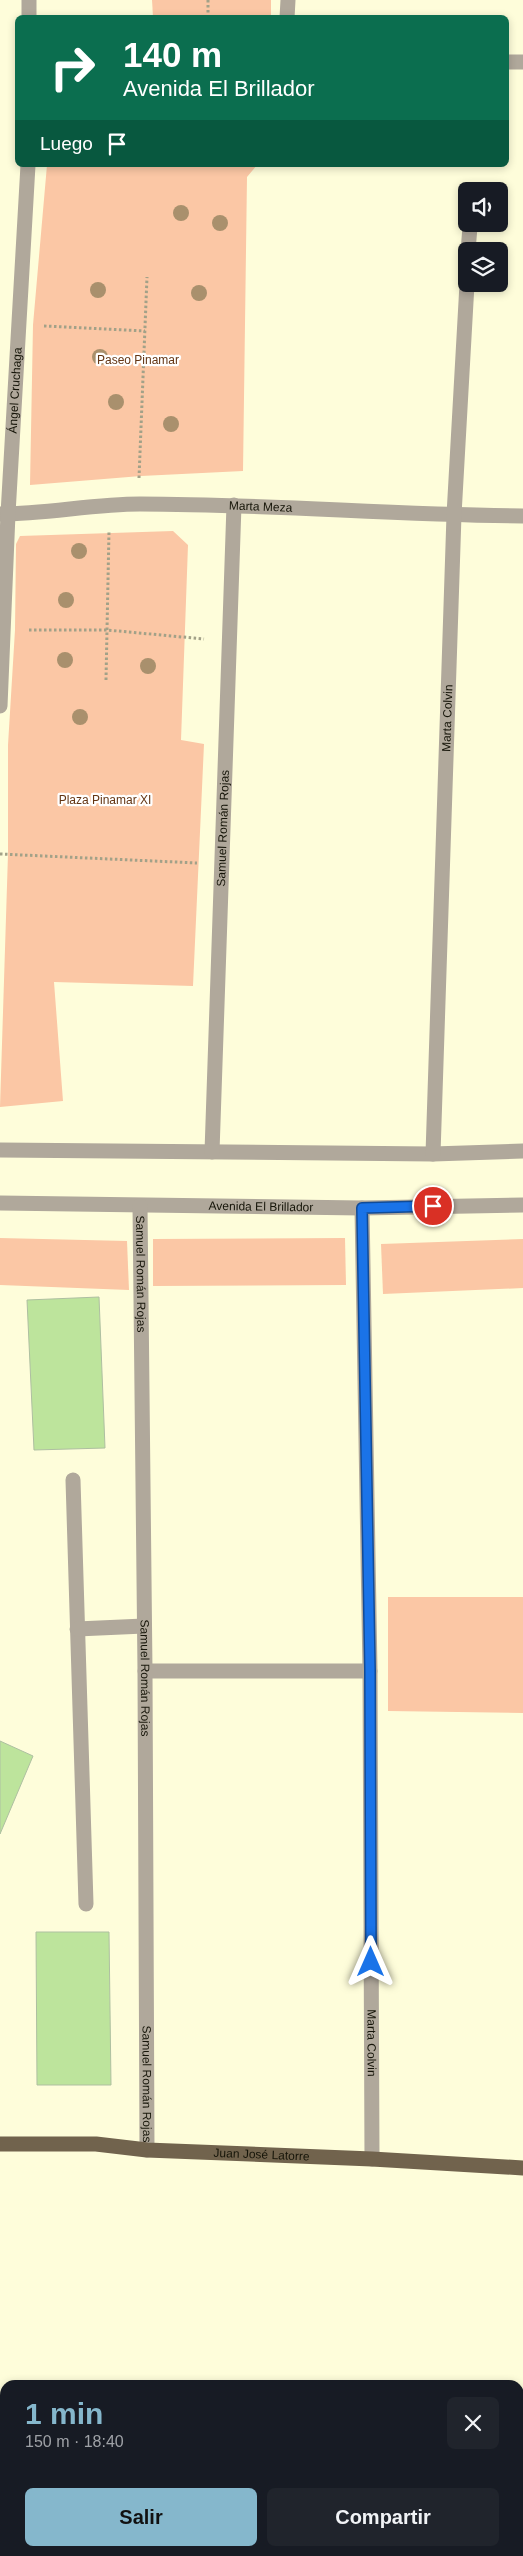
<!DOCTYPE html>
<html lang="es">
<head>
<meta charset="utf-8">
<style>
	:root { --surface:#171b24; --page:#20242c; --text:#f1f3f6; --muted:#9ea1a6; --accent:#85b7cc }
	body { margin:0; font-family:Arial,sans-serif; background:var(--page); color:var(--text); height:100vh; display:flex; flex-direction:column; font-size:19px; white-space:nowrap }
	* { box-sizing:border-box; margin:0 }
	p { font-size:16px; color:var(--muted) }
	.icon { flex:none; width:28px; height:28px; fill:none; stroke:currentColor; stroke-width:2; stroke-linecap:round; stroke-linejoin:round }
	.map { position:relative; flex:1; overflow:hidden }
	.side { position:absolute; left:0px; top:2380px; width:524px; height:176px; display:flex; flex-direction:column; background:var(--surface); border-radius:15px 15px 0 0; box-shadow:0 2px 8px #0003 }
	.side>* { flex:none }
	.hud { position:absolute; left:15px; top:15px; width:494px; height:152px; border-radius:8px; box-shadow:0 2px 8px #0003; background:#0b6e4f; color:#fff; overflow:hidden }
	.tools { position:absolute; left:458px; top:182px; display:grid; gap:10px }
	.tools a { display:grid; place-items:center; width:50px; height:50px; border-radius:8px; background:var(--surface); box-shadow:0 2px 8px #0003; font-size:25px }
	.pin { position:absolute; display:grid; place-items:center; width:42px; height:42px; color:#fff; margin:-21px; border:2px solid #fff; border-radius:50%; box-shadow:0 1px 5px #0007 }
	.me { position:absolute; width:55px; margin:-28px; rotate:0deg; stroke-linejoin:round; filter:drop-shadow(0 0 4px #0008) }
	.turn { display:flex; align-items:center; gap:18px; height:105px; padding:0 25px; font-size:22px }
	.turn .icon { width:65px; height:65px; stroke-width:2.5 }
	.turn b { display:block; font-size:35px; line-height:42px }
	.then { display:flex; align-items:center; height:48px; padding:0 25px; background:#0003; gap:10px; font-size:19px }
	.round { display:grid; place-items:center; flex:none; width:52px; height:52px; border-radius:8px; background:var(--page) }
	.headline { display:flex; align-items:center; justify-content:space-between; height:85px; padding:0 25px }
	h1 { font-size:30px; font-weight:700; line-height:38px; color:var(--accent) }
	.action { display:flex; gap:10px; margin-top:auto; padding:10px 25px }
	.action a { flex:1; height:58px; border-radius:8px; background:var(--accent); color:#111; font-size:20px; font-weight:700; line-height:58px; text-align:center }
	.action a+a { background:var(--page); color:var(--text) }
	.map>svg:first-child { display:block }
</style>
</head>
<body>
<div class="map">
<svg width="523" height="2556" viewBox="0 0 523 2556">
	<rect width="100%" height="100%" fill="#fefdda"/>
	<g fill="#fbc7a5">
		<polygon points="152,0 271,0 271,17 153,17"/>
		<polygon points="47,165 257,165 247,177 243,471 141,476 30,485 33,325"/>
		<polygon points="173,531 188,545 181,740 204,744 193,986 54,982 63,1101 0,1107 8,854 8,745 15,630 16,544 20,536"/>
		<polygon points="0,1238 127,1241 129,1290 0,1285"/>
		<polygon points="345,1238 346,1285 153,1286 153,1239"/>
		<polygon points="523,1239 523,1288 383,1294 381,1244"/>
		<polygon points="388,1597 523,1597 523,1713 388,1711"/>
	</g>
	<g fill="#bde49c" stroke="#aebfa1">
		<polygon points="99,1297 105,1448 34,1450 27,1300"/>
		<polygon points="0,1741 33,1756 0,1834"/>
		<polygon points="36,1932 109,1932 111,2085 37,2085"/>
	</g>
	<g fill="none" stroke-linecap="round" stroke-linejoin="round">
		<g stroke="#a2a188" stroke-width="3" stroke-dasharray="2.5 2.5" stroke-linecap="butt">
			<polyline points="208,0 208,18"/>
			<polyline points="44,326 145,331"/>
			<polyline points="139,478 147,277"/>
			<polyline points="29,630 107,630 204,639"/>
			<polyline points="106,680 109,531"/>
			<polyline points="0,854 197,863"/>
		</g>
		<g stroke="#b0a89b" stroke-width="15">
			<polyline points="29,0 29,18"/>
			<polyline points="287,18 288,0"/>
			<polyline points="506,62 523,62"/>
			<polyline points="468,251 470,227"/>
			<path id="s1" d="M 0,514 C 47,514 93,504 140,504 C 268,504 395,515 523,516"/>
			<path id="s2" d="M 0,706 L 8,514 L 28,165"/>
			<polyline points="0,1150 433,1154 523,1151"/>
			<path id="s3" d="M 212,1152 L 234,505"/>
			<path id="s4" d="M 433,1154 L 454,515 L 467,284"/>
			<path id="s5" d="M 0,1203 L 362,1208 L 523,1205"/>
			<path id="s6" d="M 140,1206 L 145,1671 L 147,2150"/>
			<path id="s7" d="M 362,1208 L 370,1671 L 372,2159"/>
			<polyline points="73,1480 86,1904"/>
			<polyline points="77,1629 144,1626"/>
			<polyline points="145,1671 370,1671"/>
		</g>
		<path stroke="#71634d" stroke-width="15" id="s8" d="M 0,2144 L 96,2144 L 147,2150 L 372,2159 L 523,2168"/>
	</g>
	<g fill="#a9906d">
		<circle cx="181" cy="213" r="8"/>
		<circle cx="220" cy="223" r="8"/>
		<circle cx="98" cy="290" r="8"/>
		<circle cx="199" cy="293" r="8"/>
		<circle cx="100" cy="357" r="8"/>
		<circle cx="116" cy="402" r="8"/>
		<circle cx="171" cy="424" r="8"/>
		<circle cx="79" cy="551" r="8"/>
		<circle cx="66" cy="600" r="8"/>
		<circle cx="65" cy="660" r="8"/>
		<circle cx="148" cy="666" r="8"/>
		<circle cx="80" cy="717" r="8"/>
	</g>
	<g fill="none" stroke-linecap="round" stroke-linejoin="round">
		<g stroke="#114b97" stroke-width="12">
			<polyline id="route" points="371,1962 370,1670 362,1208 433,1206"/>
		</g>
		<use href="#route" stroke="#1a73e8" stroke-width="9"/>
	</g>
	<g text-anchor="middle" stroke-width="4.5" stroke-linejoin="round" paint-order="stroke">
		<g font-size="12" fill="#643614" stroke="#fff">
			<text x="138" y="364">Paseo Pinamar</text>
			<text x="105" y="804">Plaza Pinamar XI</text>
		</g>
		<g font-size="12" fill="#161509" stroke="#fff">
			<text dy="4" stroke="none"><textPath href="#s2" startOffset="316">Ángel Cruchaga</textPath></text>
			<text dy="4" stroke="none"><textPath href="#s1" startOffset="261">Marta Meza</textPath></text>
			<text dy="4" stroke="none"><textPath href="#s4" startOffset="436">Marta Colvin</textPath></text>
			<text dy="4" stroke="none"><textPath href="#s3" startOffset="324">Samuel Román Rojas</textPath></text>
			<text dy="4" stroke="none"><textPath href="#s5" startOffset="261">Avenida El Brillador</textPath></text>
			<text dy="4" stroke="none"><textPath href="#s6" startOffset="68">Samuel Román Rojas</textPath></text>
			<text dy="4" stroke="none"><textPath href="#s6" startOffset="472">Samuel Román Rojas</textPath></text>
			<text dy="4" stroke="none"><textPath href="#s7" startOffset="835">Marta Colvin</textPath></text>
			<text dy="4" stroke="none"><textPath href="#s6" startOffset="878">Samuel Román Rojas</textPath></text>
			<text dy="4" stroke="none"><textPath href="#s8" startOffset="262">Juan José Latorre</textPath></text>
		</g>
	</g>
</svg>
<div class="tools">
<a><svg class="icon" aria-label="sound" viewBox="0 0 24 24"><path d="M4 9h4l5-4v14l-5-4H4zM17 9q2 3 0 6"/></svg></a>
<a><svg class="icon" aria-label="layers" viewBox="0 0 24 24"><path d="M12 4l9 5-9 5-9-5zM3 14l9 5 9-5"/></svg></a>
</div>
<div class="pin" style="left:433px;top:1206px;background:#d93025"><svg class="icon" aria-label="arrive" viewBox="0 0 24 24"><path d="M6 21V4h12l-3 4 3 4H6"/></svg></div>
<svg class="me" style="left:371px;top:1962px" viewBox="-20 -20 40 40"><path d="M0-17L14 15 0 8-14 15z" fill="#1a73e8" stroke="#fff" stroke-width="4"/></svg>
<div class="hud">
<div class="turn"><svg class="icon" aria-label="right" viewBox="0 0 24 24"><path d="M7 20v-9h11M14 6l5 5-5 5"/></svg><div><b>140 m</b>Avenida El Brillador</div></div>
<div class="then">Luego<svg class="icon" aria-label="arrive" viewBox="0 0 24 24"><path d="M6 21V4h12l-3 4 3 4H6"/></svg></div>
</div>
<section class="side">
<div class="headline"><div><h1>1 min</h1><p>150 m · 18:40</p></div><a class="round"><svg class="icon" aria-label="close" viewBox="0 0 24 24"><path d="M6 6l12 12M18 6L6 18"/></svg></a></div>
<div class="action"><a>Salir</a><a>Compartir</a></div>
</section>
</div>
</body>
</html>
